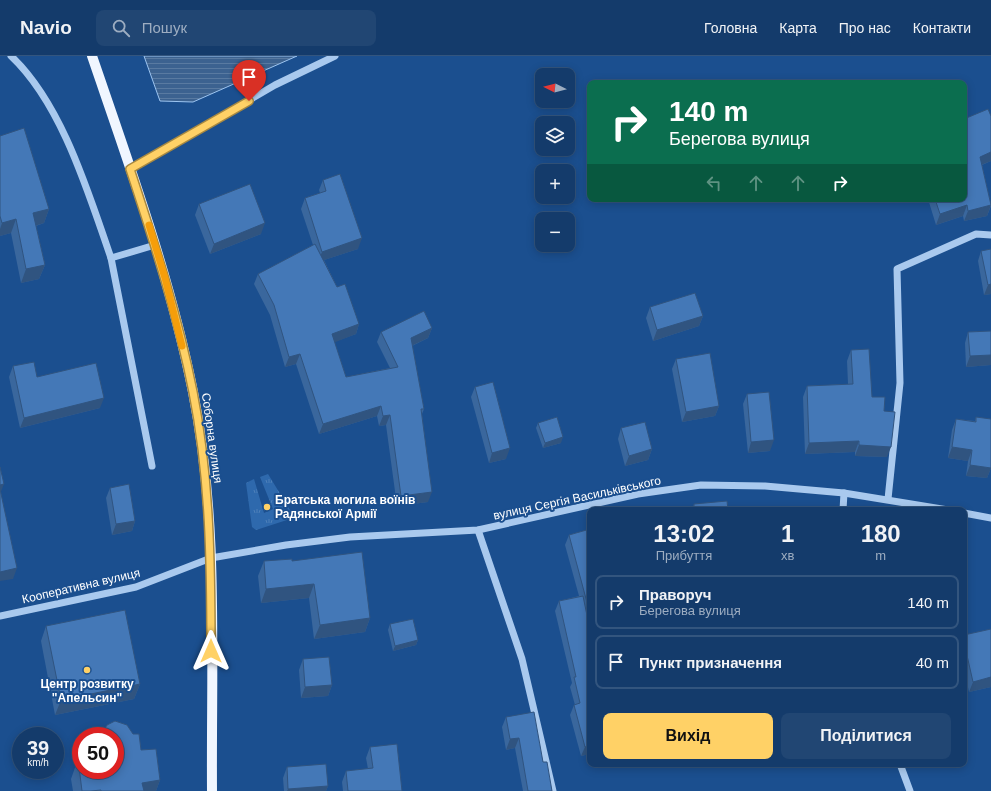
<!DOCTYPE html>
<html lang="uk">
<head>
<meta charset="utf-8">
<style>
	:root { --surface:#143b6b; --page:#214673; --text:#f1f3f6; --muted:#9dadc1; --line:#33557e; --accent:#ffd166 }
	body { margin:0; font-family:Arial,sans-serif; background:var(--page); color:var(--text); height:100vh; display:flex; flex-direction:column; font-size:15px; white-space:nowrap }
	* { box-sizing:border-box; margin:0 }
	p { font-size:13px; color:var(--muted) }
	.icon { flex:none; width:22px; height:22px; fill:none; stroke:currentColor; stroke-width:2; stroke-linecap:round; stroke-linejoin:round }
	.map { position:relative; flex:1; overflow:hidden }
	.sheet { position:absolute; left:587px; top:451px; width:380px; height:260px; display:flex; flex-direction:column; background:var(--surface); border-radius:8px; box-shadow:0 2px 10px #0003,0 0 0 1px var(--line) }
	.sheet>* { flex:none }
	.guide { position:absolute; left:587px; top:24px; width:380px; height:122px; border-radius:8px; box-shadow:0 2px 10px #0003,0 0 0 1px var(--line); background:#0b6e4f; color:#fff; overflow:hidden }
	.needle { width:26px; rotate:276deg }
	.controls { position:absolute; left:535px; top:12px; display:grid; gap:8px }
	.controls a { display:grid; place-items:center; width:40px; height:40px; border-radius:8px; background:var(--surface); box-shadow:0 2px 10px #0003,0 0 0 1px var(--line); font-size:20px }
	.speed { position:absolute; left:12px; top:671px; display:flex; gap:8px; font-size:20px; font-weight:700; text-align:center }
	.speed>* { display:grid; place-content:center; width:52px; height:52px; border-radius:50%; background:var(--surface); box-shadow:0 2px 10px #0003,0 0 0 1px var(--line); line-height:1 }
	.speed small { font-size:10px; font-weight:400 }
	.speed .limit { border:6px solid #d22; background:#fff; color:#111 }
	.pin { position:absolute; display:grid; place-items:center; width:34px; height:34px; color:#fff; margin:-41px -17px; border-radius:50% 50% 50% 0; rotate:-45deg; box-shadow:0 0 4px #0007 }
	.pin .icon { rotate:45deg }
	.me { position:absolute; width:44px; margin:-22px; rotate:0deg; stroke-linejoin:round; filter:drop-shadow(0 0 3px #0008) }
	.turn { display:flex; align-items:center; gap:14px; height:84px; padding:0 16px; font-size:18px }
	.turn .icon { width:52px; height:52px; stroke-width:2.5 }
	.turn b { display:block; font-size:28px; line-height:34px }
	.lanes { display:flex; align-items:center; height:38px; padding:0 16px; background:#0003; justify-content:center; gap:20px; direction:ltr }
	.lanes .off { opacity:.35 }
	.eta { display:flex; justify-content:space-evenly; align-items:center; height:68px; text-align:center }
	.eta b { font-size:24px; font-weight:600; line-height:28px }
	.cta { display:flex; gap:8px; margin-top:auto; padding:8px 16px }
	.cta a { flex:1; height:46px; border-radius:8px; background:var(--accent); color:#111; font-size:16px; font-weight:600; line-height:46px; text-align:center }
	.cta a+a { background:var(--page); color:var(--text) }
	ul { padding:0; list-style:none }
	li { display:flex; align-items:center; gap:12px; height:54px; margin:0 8px 6px; padding:0 8px; border:2px solid var(--line); border-radius:8px }
	li div { flex:1 }
	li b { display:block; font-size:15px }
	li em { font-style:normal }
	header { display:flex; align-items:center; gap:24px; box-sizing:border-box; height:56px; padding:0 20px; background:var(--surface); border-bottom:1px solid var(--line) }
	header strong { font-size:19px }
	nav { display:flex; gap:22px; margin-inline-start:auto; font-size:14px }
	.search { width:280px; height:36px; background:var(--page); display:flex; align-items:center; gap:10px; box-sizing:border-box; padding:0 14px; border-radius:8px; color:var(--muted); font-size:15px }
	.map>svg:first-child { display:block }
</style>
</head>
<body>
<header>
<strong>Navio</strong>
<div class="search"><svg class="icon" aria-label="search" viewBox="0 0 24 24"><circle cx="10" cy="10" r="6"/><path d="M15 15l6 6"/></svg>Пошук</div>
<nav><a>Головна</a><a>Карта</a><a>Про нас</a><a>Контакти</a></nav>
</header>
<div class="map">
<svg width="991" height="735" viewBox="0 0 991 735">
	<defs>
		<pattern id="grass-tufts" width="24" height="20" patternUnits="userSpaceOnUse"><rect width="24" height="20" fill="#2e69ad"/><path d="M3 7l-1-3M5 7V3M7 7l1-3M15 17l-1-3M17 17v-4M19 17l1-3" fill="none" stroke="#4d80b9"/></pattern>
		<pattern id="water-rules" width="6" height="5" patternUnits="userSpaceOnUse"><rect width="6" height="5" fill="#3c6290"/><path d="M0 2.5h6" fill="none" stroke="#597aa1"/></pattern>
	</defs>
	<rect width="100%" height="100%" fill="#1b4f8f"/>
	<polygon fill="url(#grass-tufts)" points="268,418 293,459 290,463 256,474 252,471 246,427 254,423 264,457 273,453 260,421"/>
	<polygon fill="url(#water-rules)" stroke="#9cc4f0" points="144,0 297,0 193,46 160,45"/>
	<g fill="none" stroke-linecap="round" stroke-linejoin="round">
		<g stroke="#a9c9ee" stroke-width="7">
			<path d="M 11,0 C 62,48 88,136 111,202 L 155,189"/>
			<polyline points="131,113 275,29 335,0"/>
			<polyline points="111,202 152,410"/>
			<polyline points="888,443 900,327 897,213 976,178 991,179"/>
			<polyline points="843,454 844,437"/>
			<polyline points="964,457 991,462"/>
			<polyline points="478,474 522,603 553,735"/>
			<polyline points="0,560 136,531 211,502 286,489 350,481 478,474 638,438 701,429 765,430 844,437 948,454"/>
			<polyline points="900,708 910,735"/>
		</g>
		<path stroke="#f0f6ff" stroke-width="10" d="M 92,0 C 130,111 170,221 193,336 C 219,465 211,604 212,735"/>
	</g>
	<g fill="#3a679d">
		<polygon points="991,60 991,105 982,109 991,150 987,160 964,165 963,160 936,169 928,143 964,143 964,63"/>
		<polygon points="0,80 49,153 44,167 36,170 45,209 39,223 21,227 11,177 0,180"/>
		<polygon points="323,124 358,193 324,204 337,231 359,268 356,278 334,286 346,321 390,312 377,286 381,276 432,272 428,282 412,290 424,353 422,358 428,446 397,450 386,369 379,370 377,360 319,378 296,308 285,311 270,259 254,228 258,218 313,189 301,153 305,142 320,137 319,134"/>
		<polygon points="199,148 261,178 210,198 195,159"/>
		<polygon points="981,195 991,238 984,239 978,205"/>
		<polygon points="650,251 703,260 699,270 653,285 646,262"/>
		<polygon points="991,275 991,309 966,311 965,287 968,276"/>
		<polygon points="851,294 872,341 884,355 887,401 855,400 855,396 805,398 803,341 807,330 848,328 847,305"/>
		<polygon points="676,303 719,350 715,360 682,366 672,313"/>
		<polygon points="13,310 37,321 100,352 20,372 9,321"/>
		<polygon points="475,331 506,403 489,407 471,341"/>
		<polygon points="747,338 770,395 748,397 743,348"/>
		<polygon points="976,361 991,412 987,422 966,420 968,405 948,402 952,374 956,363 975,365"/>
		<polygon points="538,367 561,387 543,392 536,372"/>
		<polygon points="621,372 652,393 648,404 625,410 618,383"/>
		<polygon points="110,432 135,465 132,475 112,479 106,442"/>
		<polygon points="694,448 728,454 692,454"/>
		<polygon points="590,473 590,563 588,564 590,574 590,698 581,700 570,659 574,649 575,649 570,631 572,627 555,555 559,545 579,540 565,489 569,479"/>
		<polygon points="264,505 292,505 370,562 365,576 314,583 309,542 261,547 258,520"/>
		<polygon points="390,568 418,584 416,589 393,595 388,574"/>
		<polygon points="46,570 140,628 134,643 55,659 41,585"/>
		<polygon points="964,579 991,631 969,636 964,613"/>
		<polygon points="303,603 332,629 328,640 301,642 299,614"/>
		<polygon points="506,661 543,706 552,735 523,735 515,692 506,694 502,671"/>
		<polygon points="115,665 127,669 133,678 139,678 141,694 156,693 160,724 156,735 73,735 71,723 78,703 81,703 81,714 115,714 115,680 93,680 94,678 102,677 107,669"/>
		<polygon points="370,691 402,735 343,735 342,726 346,715 368,713 366,702"/>
		<polygon points="287,711 328,730 326,735 284,735 283,722"/>
	</g>
	<g fill="#305480">
		<polygon points="991,96 991,105 976,111 980,101"/>
		<polygon points="967,149 963,160 936,169 940,158"/>
		<polygon points="991,149 987,160 964,165 968,155"/>
		<polygon points="49,153 44,167 28,172 33,157"/>
		<polygon points="16,163 11,177 0,180 0,173 2,167"/>
		<polygon points="265,167 261,178 210,198 214,188"/>
		<polygon points="362,182 358,193 318,206 322,196"/>
		<polygon points="45,209 39,223 21,227 26,213"/>
		<polygon points="991,228 991,238 984,239 988,229"/>
		<polygon points="703,260 699,270 653,285 657,274"/>
		<polygon points="359,268 356,278 328,289 332,278"/>
		<polygon points="432,272 428,282 407,292 411,282"/>
		<polygon points="300,298 296,308 285,311 289,301"/>
		<polygon points="991,299 991,309 966,311 970,300"/>
		<polygon points="104,342 100,352 20,372 24,362"/>
		<polygon points="381,350 377,360 319,378 323,368"/>
		<polygon points="719,350 715,360 682,366 686,356"/>
		<polygon points="390,359 386,369 379,370 383,360"/>
		<polygon points="563,381 561,387 543,392 545,387"/>
		<polygon points="774,384 770,395 748,397 751,386"/>
		<polygon points="859,385 855,396 805,398 809,387"/>
		<polygon points="859,389 891,391 887,401 855,400"/>
		<polygon points="952,391 972,394 968,405 948,402"/>
		<polygon points="510,392 506,403 489,407 492,397"/>
		<polygon points="652,393 648,404 625,410 629,400"/>
		<polygon points="970,409 991,412 987,422 966,420"/>
		<polygon points="4,428 0,438 0,429"/>
		<polygon points="432,436 428,446 397,450 401,440"/>
		<polygon points="135,465 132,475 112,479 116,468"/>
		<polygon points="17,512 13,523 0,525 0,516"/>
		<polygon points="314,528 309,542 261,547 266,533"/>
		<polygon points="589,554 590,554 590,563 585,564"/>
		<polygon points="370,562 365,576 314,583 320,569"/>
		<polygon points="418,584 416,589 393,595 395,590"/>
		<polygon points="991,621 991,631 969,636 973,626"/>
		<polygon points="140,628 134,643 55,659 61,644"/>
		<polygon points="332,629 328,640 301,642 305,631"/>
		<polygon points="519,682 515,692 506,694 510,683"/>
		<polygon points="590,689 590,698 581,700 585,691"/>
		<polygon points="160,724 156,735 140,735 142,727"/>
		<polygon points="328,730 326,735 287,735 288,733"/>
	</g>
	<g fill="#4478b7" stroke="#305480">
		<polygon points="988,53 991,60 991,96 980,101 991,149 968,155 967,149 940,158 935,143 964,143 964,96 966,95 964,89 964,63"/>
		<polygon points="24,72 49,153 33,157 45,209 26,213 16,163 2,167 0,160 0,80"/>
		<polygon points="340,118 362,182 322,196 305,142 326,135 323,124"/>
		<polygon points="250,128 265,167 214,188 199,148"/>
		<polygon points="315,188 337,231 345,228 359,268 332,278 346,321 398,311 381,276 424,255 432,272 411,282 424,353 421,353 432,436 401,440 390,359 383,360 381,350 323,368 300,298 289,301 274,249 258,218"/>
		<polygon points="991,193 991,228 988,229 981,195"/>
		<polygon points="695,237 703,260 657,274 650,251"/>
		<polygon points="991,275 991,299 970,300 968,276"/>
		<polygon points="869,293 872,341 885,341 884,355 895,356 891,391 859,389 859,385 809,387 807,330 853,328 851,294"/>
		<polygon points="710,297 719,350 686,356 676,303"/>
		<polygon points="34,306 37,321 96,307 104,342 24,362 13,310"/>
		<polygon points="493,326 510,392 492,397 475,331"/>
		<polygon points="769,336 774,384 751,386 747,338"/>
		<polygon points="557,361 563,381 545,387 538,367"/>
		<polygon points="976,361 991,363 991,412 970,409 972,394 952,391 956,363 976,366"/>
		<polygon points="645,366 652,393 629,400 621,372"/>
		<polygon points="0,411 4,428 0,429"/>
		<polygon points="129,428 135,465 116,468 110,432"/>
		<polygon points="0,433 17,512 0,516"/>
		<polygon points="727,445 728,454 694,454 694,448"/>
		<polygon points="590,473 590,554 589,554 569,479"/>
		<polygon points="362,496 370,562 320,569 314,528 266,533 264,505 292,503 292,505"/>
		<polygon points="583,540 590,574 590,689 585,691 574,649 580,647 574,621 576,621 559,545"/>
		<polygon points="125,554 140,628 61,644 46,570"/>
		<polygon points="413,563 418,584 395,590 390,568"/>
		<polygon points="991,573 991,621 973,626 964,586 964,579"/>
		<polygon points="329,601 332,629 305,631 303,603"/>
		<polygon points="534,656 543,706 547,706 552,735 528,735 519,682 510,683 506,661"/>
		<polygon points="115,665 127,669 133,678 139,678 141,694 156,693 160,724 142,727 144,735 101,735 101,734 91,735 82,735 78,703 81,703 81,714 115,714 115,680 94,680 94,678 102,677 107,669"/>
		<polygon points="397,688 402,735 348,735 346,715 373,712 370,691"/>
		<polygon points="326,708 328,730 288,733 287,711"/>
	</g>
	<g fill="none" stroke-linecap="round" stroke-linejoin="round">
		<g stroke="#a68842" stroke-width="10">
			<path id="route" d="M 211,595 C 211,509 210,422 193,336 C 178,260 154,186 130,113 L 249,45"/>
		</g>
		<use href="#route" stroke="#ffd166" stroke-width="7"/>
		<polyline stroke="#f59e0b" stroke-width="7" points="149,169 165,222 182,290"/>
	</g>
	<g fill="#ffd166" stroke="#1b4f8f" stroke-width="1.5">
		<circle cx="267" cy="451" r="4"/>
		<circle cx="87" cy="614" r="4"/>
	</g>
	<g text-anchor="middle" stroke-width="4" stroke-linejoin="round" paint-order="stroke">
		<g font-size="12" fill="#fff" stroke="#1b4f8f">
			<text transform="translate(212 382) rotate(82)" y="4">Соборна вулиця</text>
			<text transform="translate(577 442) rotate(-12)" y="4">вулиця Сергія Васильківського</text>
			<text transform="translate(81 530) rotate(-13)" y="4">Кооперативна вулиця</text>
		</g>
		<g font-size="12" font-weight="bold" fill="#fff" stroke="#1b4f8f" text-anchor="start">
			<text x="275" y="448">Братська могила воїнів<tspan x="275" dy="14">Радянської Армії</tspan></text>
			<text x="87" y="632" text-anchor="middle">Центр розвитку<tspan x="87" dy="14">"Апельсин"</tspan></text>
		</g>
	</g>
</svg>
<div class="controls">
<a><svg class="needle" viewBox="-14 -14 28 28"><path d="M0-13l5 13h-10z" fill="#e53935"/><path d="M0 13l5-13h-10z" fill="#9dadc1"/></svg></a>
<a><svg class="icon" aria-label="layers" viewBox="0 0 24 24"><path d="M12 4l9 5-9 5-9-5zM3 14l9 5 9-5"/></svg></a>
<a>+</a>
<a>−</a>
</div>
<div class="speed"><div>39<small>km/h</small></div><div class="limit">50</div></div>
<div class="pin" style="left:249px;top:45px;background:#d93025"><svg class="icon" aria-label="arrive" viewBox="0 0 24 24"><path d="M6 21V4h12l-3 4 3 4H6"/></svg></div>
<svg class="me" style="left:211px;top:595px" viewBox="-20 -20 40 40"><path d="M0-17L14 15 0 8-14 15z" fill="#ffd166" stroke="#fff" stroke-width="4"/></svg>
<div class="guide">
<div class="turn"><svg class="icon" aria-label="right" viewBox="0 0 24 24"><path d="M7 20v-9h11M14 6l5 5-5 5"/></svg><div><b>140 m</b>Берегова вулиця</div></div>
<div class="lanes"><svg class="icon off" aria-label="left" viewBox="0 0 24 24"><path d="M17 20v-9H6M10 6l-5 5 5 5"/></svg><svg class="icon off" aria-label="ahead" viewBox="0 0 24 24"><path d="M12 20V5M6 11l6-6 6 6"/></svg><svg class="icon off" aria-label="ahead" viewBox="0 0 24 24"><path d="M12 20V5M6 11l6-6 6 6"/></svg><svg class="icon" aria-label="right" viewBox="0 0 24 24"><path d="M7 20v-9h11M14 6l5 5-5 5"/></svg></div>
</div>
<section class="sheet">
<div class="eta">
<div><b>13:02</b><p>Прибуття</p></div>
<div><b>1</b><p>хв</p></div>
<div><b>180</b><p>m</p></div>
</div>
<ul>
<li><svg class="icon" aria-label="right" viewBox="0 0 24 24"><path d="M7 20v-9h11M14 6l5 5-5 5"/></svg><div><b>Праворуч</b><p>Берегова вулиця</p></div><em>140 m</em></li>
<li><svg class="icon" aria-label="arrive" viewBox="0 0 24 24"><path d="M6 21V4h12l-3 4 3 4H6"/></svg><div><b>Пункт призначення</b></div><em>40 m</em></li>
</ul>
<div class="cta"><a>Вихід</a><a>Поділитися</a></div>
</section>
</div>
</body>
</html>
